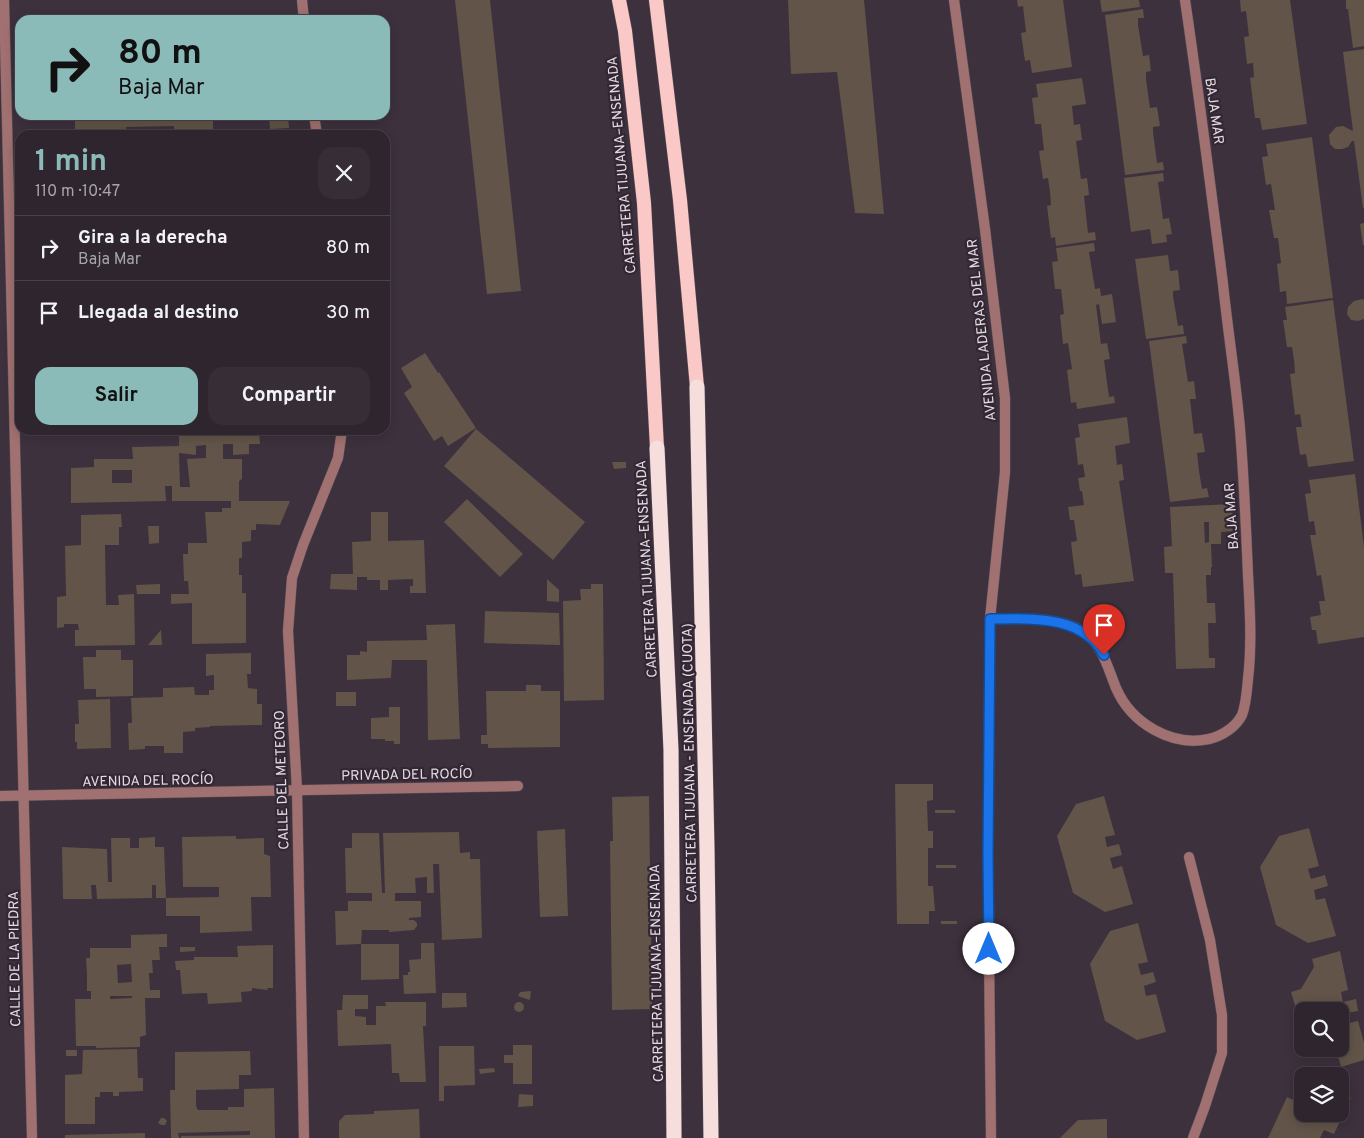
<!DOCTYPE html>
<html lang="es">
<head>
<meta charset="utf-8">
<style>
	:root { --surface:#2e252e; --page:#362d36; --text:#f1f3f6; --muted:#a7a5aa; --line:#49424a; --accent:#8bbbb9 }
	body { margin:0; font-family:Overpass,sans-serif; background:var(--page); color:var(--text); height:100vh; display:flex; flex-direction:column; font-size:19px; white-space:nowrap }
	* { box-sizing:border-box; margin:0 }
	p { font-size:16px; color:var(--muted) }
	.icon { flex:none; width:28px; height:28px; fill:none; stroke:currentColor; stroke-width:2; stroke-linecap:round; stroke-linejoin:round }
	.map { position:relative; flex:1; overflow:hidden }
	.drawer { position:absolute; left:15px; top:130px; width:375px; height:305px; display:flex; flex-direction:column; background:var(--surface); border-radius:15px; box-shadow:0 2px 12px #0003,0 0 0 1px var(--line) }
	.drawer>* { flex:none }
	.banner { position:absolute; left:15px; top:15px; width:375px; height:105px; border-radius:15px; box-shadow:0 2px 12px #0003,0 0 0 1px var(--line); background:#8bbbb9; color:#111; overflow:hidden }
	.fabs { position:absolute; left:1294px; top:1002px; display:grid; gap:10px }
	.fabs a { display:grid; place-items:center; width:55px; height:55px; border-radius:10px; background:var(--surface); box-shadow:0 2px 12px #0003,0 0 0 1px var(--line); font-size:25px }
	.pin { position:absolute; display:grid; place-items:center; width:42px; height:42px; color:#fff; margin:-51px -21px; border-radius:50% 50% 50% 0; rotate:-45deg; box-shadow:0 0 5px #0007 }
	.pin .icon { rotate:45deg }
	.me { position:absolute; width:55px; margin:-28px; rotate:0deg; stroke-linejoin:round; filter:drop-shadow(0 0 4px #0008) }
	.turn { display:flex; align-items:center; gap:18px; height:105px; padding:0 20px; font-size:22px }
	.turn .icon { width:65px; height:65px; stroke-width:2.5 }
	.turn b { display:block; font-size:35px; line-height:42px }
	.round { display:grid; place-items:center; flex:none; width:52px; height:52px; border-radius:15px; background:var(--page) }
	.summary { display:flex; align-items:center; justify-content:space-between; height:85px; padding:0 20px }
	h1 { font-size:30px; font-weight:700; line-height:38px; color:var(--accent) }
	.primary-button { display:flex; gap:10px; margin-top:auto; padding:10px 20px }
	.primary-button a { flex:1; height:58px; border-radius:15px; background:var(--accent); color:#111; font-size:20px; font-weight:700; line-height:58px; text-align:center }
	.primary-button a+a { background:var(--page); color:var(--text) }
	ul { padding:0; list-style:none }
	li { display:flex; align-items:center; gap:15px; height:65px; padding:0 20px; border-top:1px solid var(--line) }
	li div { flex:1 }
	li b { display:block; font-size:19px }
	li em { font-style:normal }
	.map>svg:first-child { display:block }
</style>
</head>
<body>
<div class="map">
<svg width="1364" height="1138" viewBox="0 0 1364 1138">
	<rect width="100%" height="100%" fill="#3d313d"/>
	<g fill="#625448" fill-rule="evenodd">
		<polygon points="455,0 490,0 521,291 487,294"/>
		<polygon points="788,0 864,0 884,214 855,213 837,72 791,74"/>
		<polygon points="1017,0 1063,0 1072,67 1032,73 1030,60 1025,61 1021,33 1026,32 1023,6 1018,7"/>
		<polygon points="1100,0 1139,0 1140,7 1102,12"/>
		<polygon points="1240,0 1290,0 1307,124 1262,130 1260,118 1255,118 1250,78 1254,77 1253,63 1247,64 1244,37 1249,36 1246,11 1241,12"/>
		<polygon points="1346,0 1364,0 1364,46 1353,48 1348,9 1346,9"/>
		<polygon points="1143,9 1144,18 1138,18 1138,25 1143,56 1149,55 1151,71 1146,72 1146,79 1150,108 1157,107 1160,126 1153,127 1153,132 1157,163 1163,162 1164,170 1125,175 1105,15"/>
		<polygon points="1364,49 1364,208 1363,208 1354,141 1352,141 1348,147 1342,149 1335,149 1330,144 1329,135 1336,127 1343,126 1353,131 1343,52"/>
		<polygon points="1082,78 1086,104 1072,106 1074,125 1080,124 1082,140 1076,141 1081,179 1087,178 1088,186 1089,195 1084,196 1088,233 1095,232 1096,240 1056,246 1055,237 1051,238 1047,206 1051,205 1050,192 1048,178 1043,179 1039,151 1044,150 1041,124 1035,124 1032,98 1038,97 1036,84"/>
		<polygon points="75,115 213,115 213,132 174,132 174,126 126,127 126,135 75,135"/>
		<polygon points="269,115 288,115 289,128 270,129"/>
		<polygon points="1312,137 1333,298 1287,304 1286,291 1280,292 1277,264 1281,263 1278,238 1274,238 1269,210 1275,210 1271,184 1266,185 1262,157 1268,156 1266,144"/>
		<polygon points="1163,173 1164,181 1158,182 1163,219 1169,218 1172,234 1166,235 1167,242 1152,244 1150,229 1131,232 1124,178"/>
		<polygon points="1364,223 1364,245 1363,245 1360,224"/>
		<polygon points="1094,243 1095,251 1089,252 1095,289 1100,288 1101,296 1112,294 1116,322 1102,324 1099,304 1096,305 1101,344 1107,343 1110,359 1104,360 1109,397 1114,396 1115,403 1077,409 1076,402 1071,403 1067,370 1072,369 1068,343 1063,344 1060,315 1064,314 1061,289 1055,289 1052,262 1058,261 1056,248"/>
		<polygon points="1168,255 1170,271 1178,270 1180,290 1173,291 1173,296 1178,326 1183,325 1184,334 1146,339 1135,259"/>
		<polygon points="1362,299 1364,300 1364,319 1358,321 1351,320 1347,314 1348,307 1354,301"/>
		<polygon points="1333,300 1354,461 1308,467 1306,454 1300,455 1296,427 1302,427 1300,414 1295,415 1290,374 1295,373 1294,360 1292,347 1287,347 1283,320 1287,320 1285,307"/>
		<polygon points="1186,336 1187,343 1182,344 1188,382 1194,381 1196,399 1190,399 1194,434 1202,433 1205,452 1197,453 1199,471 1202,489 1207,488 1209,497 1170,502 1149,341"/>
		<polygon points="425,353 438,373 439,372 476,428 448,446 442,436 434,441 404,393 412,387 401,368"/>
		<polygon points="1127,417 1130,443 1115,446 1117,465 1122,464 1124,480 1119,481 1134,581 1083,587 1081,574 1075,575 1071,542 1077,541 1074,520 1070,520 1068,507 1084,505 1082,491 1080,491 1078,478 1085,477 1083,464 1078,465 1075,438 1080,437 1078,424"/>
		<polygon points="476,429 585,522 553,560 444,466"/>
		<path d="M 179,430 L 259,430 L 260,444 L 249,444 L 249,454 L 233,455 L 233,444 L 223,444 L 223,459 L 242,459 L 242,479 L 239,481 L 239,501 L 290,501 L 280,525 L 256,524 L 256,530 L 251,530 L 251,541 L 242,542 L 242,558 L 239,558 L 239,575 L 242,575 L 242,593 L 246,593 L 246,643 L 192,644 L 192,603 L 171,604 L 171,594 L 189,594 L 188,581 L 184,581 L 183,554 L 188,554 L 188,543 L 207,543 L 205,512 L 222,512 L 222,508 L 231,508 L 231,501 L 172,501 L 172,486 L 165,486 L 166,501 L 71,503 L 71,468 L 94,467 L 94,459 L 133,459 L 132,447 L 179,446 ZM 206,445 L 206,458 L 187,459 L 190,487 L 180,487 L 179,453 L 196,455 L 196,446 ZM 112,470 L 132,470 L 132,483 L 112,483 Z"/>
		<polygon points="612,462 626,462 626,468 614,469"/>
		<polygon points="1355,474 1364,547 1364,637 1318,644 1316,630 1312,630 1310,617 1321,615 1319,601 1325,601 1321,575 1317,576 1310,535 1316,535 1314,521 1309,522 1305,494 1311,493 1309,480"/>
		<polygon points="467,499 523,554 500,577 444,522"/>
		<path d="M 1232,504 L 1233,531 L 1221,532 L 1221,544 L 1211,544 L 1212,567 L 1211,567 L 1211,575 L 1206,575 L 1207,603 L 1215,603 L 1216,623 L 1208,623 L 1209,658 L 1215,658 L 1215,668 L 1176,669 L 1173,573 L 1165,573 L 1164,547 L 1172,546 L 1170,507 ZM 1204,522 L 1209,522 L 1209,542 L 1205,543 Z"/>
		<polygon points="371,512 388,512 388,541 424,540 426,593 410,593 410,586 413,586 413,579 388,580 388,590 380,590 380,580 367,580 367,577 357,577 357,590 330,589 331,574 353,574 352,542 371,541"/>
		<polygon points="121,514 122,527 119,527 119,545 105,545 106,605 119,605 118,595 134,594 135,645 75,646 75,630 79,630 78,624 64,624 64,627 57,628 57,597 66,596 65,546 81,545 81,515"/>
		<polygon points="148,526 159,526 159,543 149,544"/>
		<polygon points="547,579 559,590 559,602 547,601"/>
		<polygon points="160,584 160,594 137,594 136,585"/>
		<polygon points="591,584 603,584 604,700 564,701 563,601 581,600 580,589 591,589"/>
		<polygon points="485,611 559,613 560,645 484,643"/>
		<polygon points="455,624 460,739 428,740 427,660 392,660 391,678 347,680 347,655 360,655 360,651 367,652 367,641 427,640 426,625"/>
		<polygon points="161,630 162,645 148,645"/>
		<polygon points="96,650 121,650 121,660 133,660 133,696 96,697 96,689 84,689 83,657 96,657"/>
		<polygon points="251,653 251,674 247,674 248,688 257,689 257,704 262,704 262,725 210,726 210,727 195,728 195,731 183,732 183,753 164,753 164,746 145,746 145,749 129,750 128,723 132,723 131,698 163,697 163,688 194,687 195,695 209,695 209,690 214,690 214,675 206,676 206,654"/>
		<polygon points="526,685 541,685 541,691 560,691 560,747 488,748 488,744 481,744 481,735 487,735 486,691 526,691"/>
		<rect x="336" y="692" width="20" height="14"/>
		<polygon points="110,699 111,748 77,749 77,742 75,742 75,724 79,724 78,700"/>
		<polygon points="389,707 400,707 400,744 394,744 394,741 385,741 385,739 371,739 371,718 389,717"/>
		<polygon points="895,784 933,784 933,800 927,801 928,831 933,831 933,848 928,848 928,886 933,886 935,911 929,911 929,924 897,924"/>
		<polygon points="649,796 652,1009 612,1010 610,841 613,841 612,797"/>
		<polygon points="1104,796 1115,835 1105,837 1107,847 1119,844 1122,855 1110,858 1113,869 1122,866 1133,904 1105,912 1073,893 1057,836 1076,804"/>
		<rect x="935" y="810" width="20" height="3"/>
		<polygon points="1309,828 1319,866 1308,869 1311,879 1325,875 1328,886 1314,890 1316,900 1325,898 1336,936 1308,943 1276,925 1260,867 1279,836"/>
		<polygon points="565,829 568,916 540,917 537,831"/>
		<polygon points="459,832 460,853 470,852 470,859 480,859 482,938 442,940 439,864 433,864 434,893 427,893 427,877 415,878 416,893 395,893 395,901 421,901 421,917 409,918 409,920 414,920 417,923 417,926 414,930 389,932 389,930 362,930 361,944 336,945 335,911 348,911 348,901 372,901 372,893 346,893 345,848 352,848 352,833 379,833 382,893 385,893 383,833"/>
		<polygon points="236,836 236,839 264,838 264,854 270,856 271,897 251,897 252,931 200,933 200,916 166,916 166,898 219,897 219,887 183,887 182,837"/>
		<polygon points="155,837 155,847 164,847 166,898 156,898 156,885 152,885 152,898 97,899 96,885 91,885 92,899 63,899 62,847 107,849 108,882 112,882 111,838 130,838 130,848 139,848 139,838"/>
		<rect x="936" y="865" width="20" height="3"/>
		<rect x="941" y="921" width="16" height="3"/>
		<polygon points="1138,923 1148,962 1138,964 1141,975 1153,972 1156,982 1144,986 1146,996 1156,994 1166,1032 1137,1040 1105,1021 1090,964 1110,931"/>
		<path d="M 167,934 L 167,947 L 159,947 L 160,960 L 152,960 L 153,973 L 149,973 L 150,990 L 160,990 L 160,998 L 145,998 L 146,1035 L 140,1037 L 140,1047 L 96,1048 L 96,1046 L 76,1046 L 75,999 L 91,999 L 91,991 L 87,991 L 87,975 L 86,958 L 90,958 L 90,948 L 131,948 L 131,935 ZM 131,964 L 132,982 L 118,983 L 117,965 ZM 110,996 L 132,996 L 132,998 L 110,999 Z"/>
		<polygon points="421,943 434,943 436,993 404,994 403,975 408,975 408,972 410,972 409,960 421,959"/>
		<polygon points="361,944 399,944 399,979 361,980"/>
		<polygon points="273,945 273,988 267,988 268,990 252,988 252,991 241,992 242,1002 208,1004 207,993 182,994 180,970 176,970 175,961 194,960 194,957 238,957 237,946"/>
		<polygon points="180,947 195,947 195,951 180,952"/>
		<polygon points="1340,951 1348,990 1341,992 1343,1002 1356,999 1358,1011 1346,1013 1349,1023 1358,1021 1364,1043 1364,1060 1341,1067 1339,1059 1322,1049 1340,1049 1340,1011 1302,1011 1302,1029 1291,992 1301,989 1314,967 1312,959"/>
		<polygon points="531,991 530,1000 518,996 520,992"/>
		<polygon points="442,993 466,993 467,1007 442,1008"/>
		<polygon points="343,995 368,995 368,1009 355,1009 355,1016 366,1017 366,1025 376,1025 376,1006 386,1006 385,1002 426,1002 426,1026 423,1026 426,1082 400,1082 399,1073 392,1073 391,1044 338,1046 337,1010 342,1010"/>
		<circle cx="519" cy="1007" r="5"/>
		<polygon points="513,1045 532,1045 532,1084 513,1084 513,1063 504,1063 504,1055 513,1055"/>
		<polygon points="439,1046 474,1046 475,1085 444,1086 444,1101 439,1101"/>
		<polygon points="137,1049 138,1078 143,1078 143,1091 119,1092 119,1096 113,1096 113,1092 100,1092 100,1097 95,1097 95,1124 65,1124 65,1075 82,1074 83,1050"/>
		<rect x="66" y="1050" width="11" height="6"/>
		<polygon points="250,1051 251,1075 239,1075 239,1089 196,1090 196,1106 198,1110 228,1110 228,1107 244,1107 244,1089 274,1088 275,1138 181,1138 181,1136 250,1135 250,1131 178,1133 179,1138 171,1138 170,1090 175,1090 175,1052"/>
		<polygon points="494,1068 495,1072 480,1074 479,1069"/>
		<polygon points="1340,1093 1351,1098 1334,1134 1324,1130 1320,1138 1268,1138 1287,1097 1296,1101 1302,1099 1302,1114 1340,1114"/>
		<polygon points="519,1094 533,1095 533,1106 518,1107"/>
		<polygon points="419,1109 420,1138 339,1138 339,1121 345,1115 374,1114 374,1111"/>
		<polygon points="161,1118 164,1118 167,1121 165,1125 161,1125 158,1123"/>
		<polygon points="1107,1119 1107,1138 1060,1138 1078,1120"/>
		<polygon points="145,1133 145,1138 65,1138 65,1135"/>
	</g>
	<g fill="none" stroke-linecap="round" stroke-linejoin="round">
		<g stroke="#5b505b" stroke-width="11">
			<g id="minor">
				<polyline points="4,0 32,1138"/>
				<polyline points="302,0 304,20"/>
				<polyline points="314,115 317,135"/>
				<polyline points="0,796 518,786"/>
				<polyline points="1189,857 1210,940 1222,1015 1222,1053 1205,1106 1193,1138"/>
				<polyline points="304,1138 297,790 288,631 292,578 303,545 338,458 342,430"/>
			</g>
		</g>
		<g stroke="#5b505b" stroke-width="11">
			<g id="tertiary">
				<polyline points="954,0 985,229 1005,398 1005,472 990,619 988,855 991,1138"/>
				<path d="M 990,619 C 1018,619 1058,616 1082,631 C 1103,645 1107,666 1116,688 C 1131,723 1171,747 1209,739 C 1222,736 1236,727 1242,715 C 1246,705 1247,690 1248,679 C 1252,644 1250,610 1248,575 C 1246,527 1244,478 1240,429 C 1236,381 1228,333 1223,284 C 1211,189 1199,95 1185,0"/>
			</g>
		</g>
		<g stroke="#5b505b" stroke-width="15">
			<g id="trunk">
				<polyline points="619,0 625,31 644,203 657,448"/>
				<polyline points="656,0 680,200 697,387"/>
			</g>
		</g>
		<g stroke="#5b505b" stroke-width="16">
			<g id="motorway">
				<polyline points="697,387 707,849 711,1138"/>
				<polyline points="657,448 671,750 674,1138"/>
			</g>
		</g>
		<use href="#minor" stroke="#a07170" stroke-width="10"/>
		<use href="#tertiary" stroke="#a07170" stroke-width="10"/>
		<use href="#trunk" stroke="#fac8c6" stroke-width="14"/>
		<use href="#motorway" stroke="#f6dedd" stroke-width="15"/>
	</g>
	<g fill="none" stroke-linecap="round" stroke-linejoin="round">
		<g stroke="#114b97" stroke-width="12">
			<path id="route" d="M 989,949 L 988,855 L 990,619 C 1030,619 1082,614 1104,655"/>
		</g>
		<use href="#route" stroke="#1a73e8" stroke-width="9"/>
	</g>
	<g text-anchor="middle" stroke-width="4.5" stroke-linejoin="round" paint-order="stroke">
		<g font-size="14" fill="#e3dbe3" stroke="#332733">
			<text transform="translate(1215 111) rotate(82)" y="5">BAJA MAR</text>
			<text transform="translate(621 165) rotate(-95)" y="5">CARRETERA TIJUANA–ENSENADA</text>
			<text transform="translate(981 330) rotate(-96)" y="5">AVENIDA LADERAS DEL MAR</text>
			<text transform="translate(1231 516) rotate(-94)" y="5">BAJA MAR</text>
			<text transform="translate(646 569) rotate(-93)" y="5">CARRETERA TIJUANA–ENSENADA</text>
			<text transform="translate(689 763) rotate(-91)" y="5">CARRETERA TIJUANA - ENSENADA (CUOTA)</text>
			<text transform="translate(407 774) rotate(-1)" y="5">PRIVADA DEL ROCÍO</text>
			<text transform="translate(148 780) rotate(-1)" y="5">AVENIDA DEL ROCÍO</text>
			<text transform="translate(281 780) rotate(-92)" y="5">CALLE DEL METEORO</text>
			<text transform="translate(14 959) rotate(-91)" y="5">CALLE DE LA PIEDRA</text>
			<text transform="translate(656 973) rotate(-91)" y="5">CARRETERA TIJUANA–ENSENADA</text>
		</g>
	</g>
</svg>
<div class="fabs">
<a><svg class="icon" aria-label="search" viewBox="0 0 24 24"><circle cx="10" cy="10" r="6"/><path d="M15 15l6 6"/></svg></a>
<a><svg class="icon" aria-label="layers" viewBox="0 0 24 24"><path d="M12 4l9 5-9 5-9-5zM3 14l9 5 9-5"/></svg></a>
</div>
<div class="pin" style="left:1104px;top:655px;background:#d93025"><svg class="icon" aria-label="arrive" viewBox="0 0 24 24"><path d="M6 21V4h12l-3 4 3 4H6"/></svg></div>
<svg class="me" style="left:989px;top:949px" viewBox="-20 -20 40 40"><circle r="19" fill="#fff"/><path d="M0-13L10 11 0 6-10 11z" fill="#1a73e8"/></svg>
<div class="banner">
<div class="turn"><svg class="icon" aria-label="right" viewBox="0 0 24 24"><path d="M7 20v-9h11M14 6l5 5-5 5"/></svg><div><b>80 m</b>Baja Mar</div></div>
</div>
<section class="drawer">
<div class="summary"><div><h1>1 min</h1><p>110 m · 10:47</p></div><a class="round"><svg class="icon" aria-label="close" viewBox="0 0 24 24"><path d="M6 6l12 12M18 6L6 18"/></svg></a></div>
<ul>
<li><svg class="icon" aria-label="right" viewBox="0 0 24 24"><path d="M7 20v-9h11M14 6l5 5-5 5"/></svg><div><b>Gira a la derecha</b><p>Baja Mar</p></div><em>80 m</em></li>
<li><svg class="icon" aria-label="arrive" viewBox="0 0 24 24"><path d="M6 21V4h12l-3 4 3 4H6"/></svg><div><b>Llegada al destino</b></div><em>30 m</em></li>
</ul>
<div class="primary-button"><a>Salir</a><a>Compartir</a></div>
</section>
</div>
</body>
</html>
